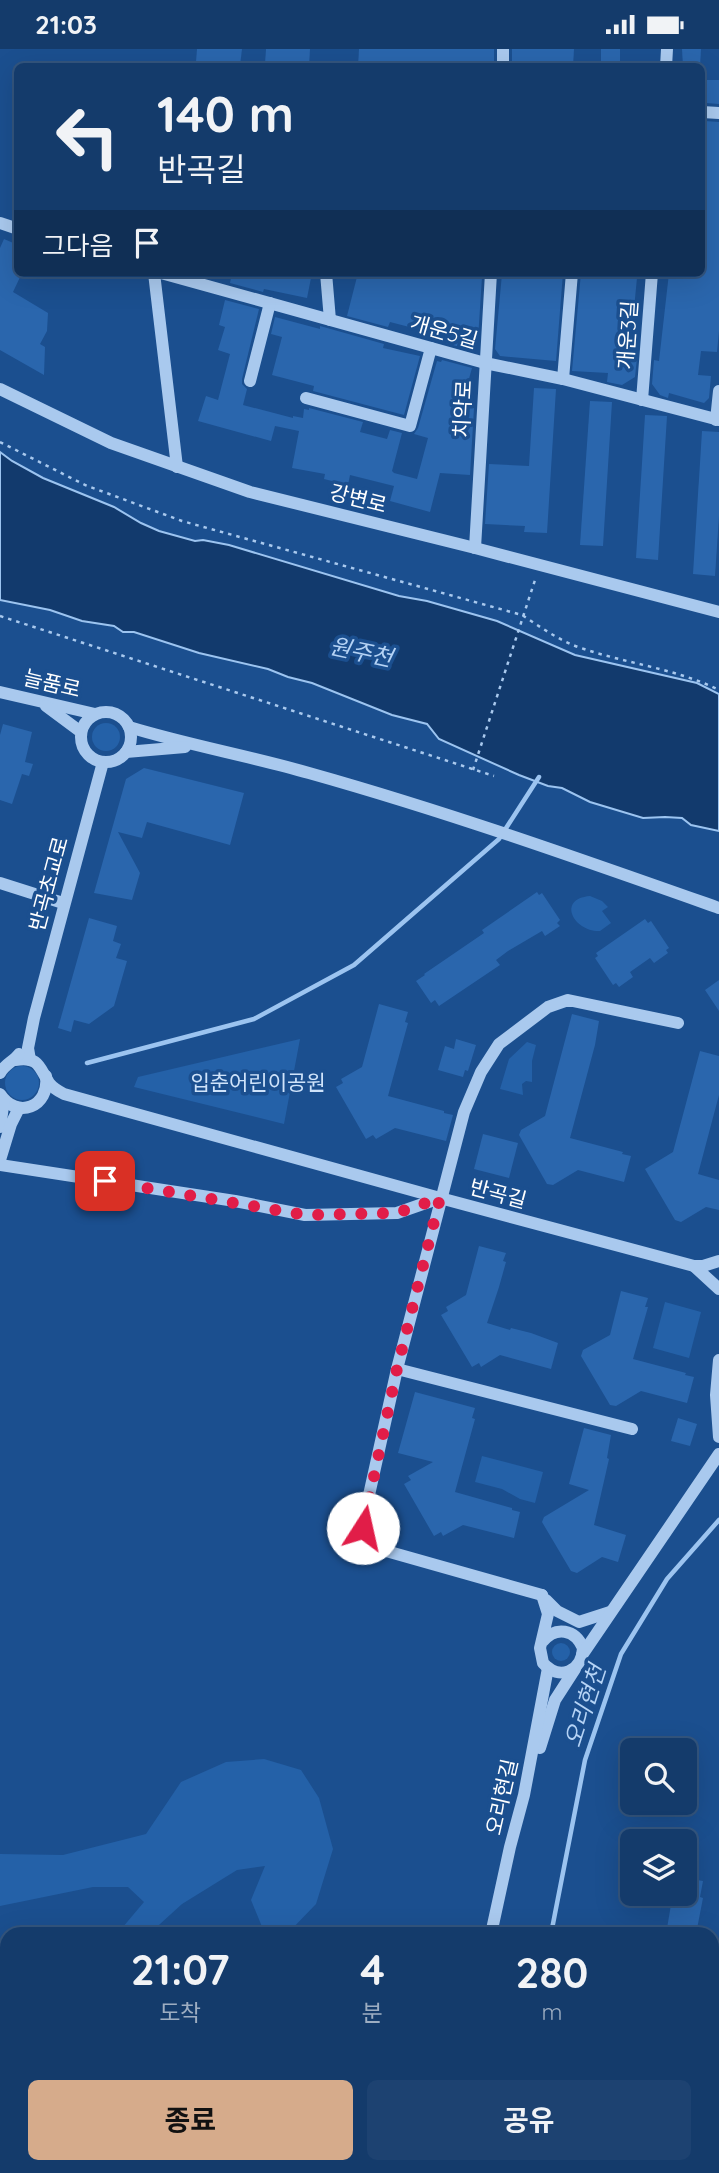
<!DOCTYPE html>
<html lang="ko">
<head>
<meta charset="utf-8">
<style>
	:root { --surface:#143b6b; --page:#1d4271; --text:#f1f3f6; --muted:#9dadc1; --line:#33557e; --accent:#d6ab8b }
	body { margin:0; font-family:Quicksand,"Noto Sans KR",sans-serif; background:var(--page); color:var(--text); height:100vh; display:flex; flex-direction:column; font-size:26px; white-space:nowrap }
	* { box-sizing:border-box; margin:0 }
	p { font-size:23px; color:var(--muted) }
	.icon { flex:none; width:38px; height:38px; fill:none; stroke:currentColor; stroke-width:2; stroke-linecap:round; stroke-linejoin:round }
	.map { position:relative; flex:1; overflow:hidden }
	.sheet { position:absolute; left:0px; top:1878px; width:719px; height:247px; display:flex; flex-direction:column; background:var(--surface); border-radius:21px 21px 0 0; box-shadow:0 7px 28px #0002,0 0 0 2px var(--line) }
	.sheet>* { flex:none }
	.hud { position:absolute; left:14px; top:14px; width:691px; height:214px; border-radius:10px; box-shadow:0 7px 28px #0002,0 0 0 2px var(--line); background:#143b6b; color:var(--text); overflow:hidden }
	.tools { position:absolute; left:620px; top:1689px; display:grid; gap:14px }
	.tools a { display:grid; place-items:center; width:77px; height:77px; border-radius:10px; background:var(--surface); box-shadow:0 7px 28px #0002,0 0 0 2px var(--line); font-size:35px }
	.pin { position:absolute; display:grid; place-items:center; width:60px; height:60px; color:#fff; margin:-30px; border-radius:14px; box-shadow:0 4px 10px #0006 }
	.me { position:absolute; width:77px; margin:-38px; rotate:10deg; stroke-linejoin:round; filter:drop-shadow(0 0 5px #0008) }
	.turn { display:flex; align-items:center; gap:24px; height:147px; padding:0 28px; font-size:32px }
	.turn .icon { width:91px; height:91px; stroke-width:2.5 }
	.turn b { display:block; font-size:49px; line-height:60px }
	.then { display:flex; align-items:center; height:66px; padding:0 28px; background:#0003; gap:14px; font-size:26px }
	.eta { display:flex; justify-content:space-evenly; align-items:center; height:119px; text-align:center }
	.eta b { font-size:42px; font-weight:700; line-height:49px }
	.cta { display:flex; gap:14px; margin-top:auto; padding:14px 28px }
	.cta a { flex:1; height:80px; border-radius:10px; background:var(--accent); color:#111; font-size:28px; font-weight:700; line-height:80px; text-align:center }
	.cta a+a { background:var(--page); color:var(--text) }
	.status { display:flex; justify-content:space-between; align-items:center; height:49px; padding:0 35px; background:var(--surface); direction:ltr }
	.status svg { height:19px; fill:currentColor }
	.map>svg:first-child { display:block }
</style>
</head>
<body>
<div class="status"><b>21:03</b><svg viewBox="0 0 49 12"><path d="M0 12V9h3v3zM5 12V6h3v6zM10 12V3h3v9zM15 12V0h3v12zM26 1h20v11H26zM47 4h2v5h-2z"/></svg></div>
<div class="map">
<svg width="719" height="2124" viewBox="0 0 719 2124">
	<rect width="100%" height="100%" fill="#1b4f8f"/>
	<g fill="#2461a8">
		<circle cx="106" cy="688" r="14"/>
		<path d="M 590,847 L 602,852 L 608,858 L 602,862 L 611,874 L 600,882 C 574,883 556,850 590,847 Z"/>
		<polygon points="300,990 284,1075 134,1038 138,1028"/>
		<polygon points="527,993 536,996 532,1012 532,1033 526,1032 522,1035 523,1046 500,1040 509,1010"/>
		<circle cx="22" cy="1034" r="17"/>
		<polygon points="665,1253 701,1263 689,1309 653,1299"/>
		<polygon points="482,1407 543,1423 535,1454 520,1450 502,1440 475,1433"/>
		<circle cx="561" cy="1603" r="9"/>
		<polygon points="264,1710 301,1721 319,1749 333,1800 316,1855 287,1885 265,1885 251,1851 265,1817 237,1821 182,1855 149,1885 117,1885 144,1853 128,1838 93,1838 0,1857 0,1805 63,1806 146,1785 181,1733 226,1713"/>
	</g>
	<polygon fill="#123a6d" stroke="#9cc4f0" stroke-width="2" points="0,403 12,412 43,429 114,458 141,474 159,482 195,492 203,491 229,496 399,547 427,552 497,572 575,606 697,634 719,645 719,782 691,776 682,769 665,768 643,769 590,753 562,739 548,737 519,726 439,690 427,675 392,666 312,634 288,628 268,620 199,604 134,583 123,583 114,577 82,572 50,561 0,551"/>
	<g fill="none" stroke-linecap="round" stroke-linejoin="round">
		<g stroke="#9cc4f0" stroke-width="4.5">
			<polyline points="87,1014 254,970 354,916 499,790 539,728"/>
			<polyline points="551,1885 585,1711 621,1605 667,1530 719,1471"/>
			<polyline points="504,2124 505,2118"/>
		</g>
	</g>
	<g fill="#2a66ad">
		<polygon points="197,0 242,0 240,17 196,13"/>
		<polygon points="266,0 310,0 309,18 265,15"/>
		<polygon points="359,0 494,0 494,18 358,18"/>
		<polygon points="512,0 574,0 573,18 512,18"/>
		<rect x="601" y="0" width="19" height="18"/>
		<polygon points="682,0 701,0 700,18 683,18"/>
		<polygon points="707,31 719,31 719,55 706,54"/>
		<polygon points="705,72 719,73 719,282 717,303 701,302 698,326 711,327 709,349 704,354 669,344 668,349 660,346 652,335 654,311 659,312 669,224 702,224 702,194 705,167 702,167 702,75 705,75"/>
		<polygon points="4,190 18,196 18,224 22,224 13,243 48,264 47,282 40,295 45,298 44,326 0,301 0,199"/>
		<polygon points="232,224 312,224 307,249 264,240 263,243 230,234"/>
		<polygon points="358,224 478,224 482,228 478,290 467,300 446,294 448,288 390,273 388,278 347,267"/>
		<polygon points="541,224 563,224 556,312 500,307 495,300 502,225 535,228 540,227"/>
		<polygon points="581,224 600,224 637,229 630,300 635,300 634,309 637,309 635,328 622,336 607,333 608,324 572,322"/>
		<polygon points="225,251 259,260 242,330 242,335 247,340 243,356 293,369 293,367 303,369 304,360 309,361 309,359 363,373 360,383 387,390 390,381 402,384 392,422 394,424 417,430 428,389 414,385 418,379 437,312 441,313 442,311 472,319 461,358 474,359 470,426 440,424 430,463 390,452 394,437 350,426 348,436 324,430 325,425 292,419 299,382 275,377 271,392 198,372 206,347 218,351 230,305 218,301 225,278 219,276"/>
		<polygon points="275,268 320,280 320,277 384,295 383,299 420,307 404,366 313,342 314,337 272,326 282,288 271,285"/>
		<polygon points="534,339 556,340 547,484 524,483 525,477 485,475 489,415 529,417"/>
		<polygon points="590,352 612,353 603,497 580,496"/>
		<polygon points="645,366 667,367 658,511 636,509"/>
		<polygon points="702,382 719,383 719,467 715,527 693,525"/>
		<polygon points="3,675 32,683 25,713 33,715 29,727 22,725 12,755 0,751 0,686"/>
		<polygon points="144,719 244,744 230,796 147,773 142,789 118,783 140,824 132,851 94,844 126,730"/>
		<polygon points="537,843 539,846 542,844 560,871 557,874 560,877 545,887 542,882 508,902 496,911 500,916 439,957 435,951 431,954 416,932 425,926 424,925 484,884 482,881"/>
		<polygon points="89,869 117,877 113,892 121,895 116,909 127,912 114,957 89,975 74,971 71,983 58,979"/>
		<polygon points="645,870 648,874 651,872 669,899 666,901 668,904 654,914 650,909 630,923 633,928 619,938 616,934 613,936 595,909 598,907 596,904"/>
		<polygon points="719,931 719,962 705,941"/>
		<polygon points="379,955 408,963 405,973 408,974 388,1047 444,1062 444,1064 453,1066 446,1092 395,1079 376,1090 373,1086 366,1090 336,1038 343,1034 341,1030 362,1018"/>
		<polygon points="572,965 599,972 595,996 570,1089 623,1103 622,1105 631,1107 624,1133 578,1121 553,1136 547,1135 519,1086 521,1081 545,1067"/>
		<polygon points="456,990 476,996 468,1022 465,1021 463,1028 438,1021 445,997 454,1000"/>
		<polygon points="700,1002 719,1007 719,1046 698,1125 719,1131 719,1161 706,1158 681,1173 675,1171 645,1120 673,1103"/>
		<polygon points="483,1085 518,1094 509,1129 474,1120"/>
		<polygon points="479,1197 506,1204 503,1212 506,1213 499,1238 487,1274 510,1281 511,1279 531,1284 558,1294 551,1320 500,1306 481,1318 479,1314 472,1318 441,1266 448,1262 446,1258 466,1246"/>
		<polygon points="621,1242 648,1249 645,1258 648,1258 633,1310 686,1324 685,1326 694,1328 687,1354 641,1342 616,1357 610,1356 581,1307 583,1301 610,1286"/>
		<polygon points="415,1343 475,1359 472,1369 475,1370 455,1443 512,1459 512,1461 520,1463 514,1489 463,1476 443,1487 441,1483 434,1487 404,1435 411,1431 408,1427 433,1413 398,1404"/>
		<polygon points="678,1369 697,1375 690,1397 671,1392"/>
		<polygon points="584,1379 611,1386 607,1409 609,1410 594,1476 626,1486 618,1513 602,1508 577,1524 571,1522 542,1473 544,1468 589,1441 569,1435"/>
		<polygon points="684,1829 703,1832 700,1848 703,1849 696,1885 666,1885 673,1844 684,1844"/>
	</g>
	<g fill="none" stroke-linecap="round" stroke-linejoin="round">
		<g stroke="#a9c9ee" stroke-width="2.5" stroke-dasharray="3.5 5" stroke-linecap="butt">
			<path d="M 0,393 L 85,436 L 182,472 L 522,566 C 542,579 561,593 584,600 C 629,615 677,620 719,641"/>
			<polyline points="0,567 494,727"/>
			<polyline points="473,721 536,528"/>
		</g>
		<g stroke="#a9c9ee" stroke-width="12">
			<polyline points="503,18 503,0"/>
			<polyline points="666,18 667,0"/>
			<polyline points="702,63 719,64"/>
			<polyline points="0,174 18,180"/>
			<polyline points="154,224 177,418"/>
			<polyline points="161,224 485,314 563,330 719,371"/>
			<polyline points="326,224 330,271"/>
			<polyline points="563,330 572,224"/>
			<polyline points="250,332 270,254"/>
			<polyline points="0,340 111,394 250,443 475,499 719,563"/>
			<polyline points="306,349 410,377 431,299"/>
			<polyline points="642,351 652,224"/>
			<polyline points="716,371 719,342"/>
			<polyline points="475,499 491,224"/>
			<polyline points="0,643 95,665"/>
			<polyline points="46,657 81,683"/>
			<circle cx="106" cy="688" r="25"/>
			<path d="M 129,678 C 188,696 250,707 309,724 C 448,763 583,811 719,859"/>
			<polyline points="126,703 185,698"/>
			<polyline points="0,834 63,854"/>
			<path d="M 15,1011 C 39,1007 39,1018 49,1034 C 53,1039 58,1042 64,1045 L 440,1149 L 694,1217 L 703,1217 L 719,1212"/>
			<polyline points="30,1011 28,999 34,969 103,713"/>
			<path d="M 0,1024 C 5,1015 13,1013 19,1005"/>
			<path d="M 0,1045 C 17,1071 50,1058 46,1027"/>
			<polyline points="0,1078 4,1051"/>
			<polyline points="0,1111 11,1075 19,1059"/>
			<polyline points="0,1116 235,1152 305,1166 397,1164 440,1149"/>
			<polyline points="694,1217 719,1240"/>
			<polyline points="719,1311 716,1346 719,1388"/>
			<polyline points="397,1320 632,1380"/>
			<polyline points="542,1546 372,1498 363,1479 365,1464 397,1320 464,1063 481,1023 499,995 548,958 568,951 678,974"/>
			<path d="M 542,1546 L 548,1565 L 540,1599 L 543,1614 C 559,1632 582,1623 583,1599 C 575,1580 556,1577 543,1592"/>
			<polyline points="546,1551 557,1562 579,1573 610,1563"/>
			<polyline points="582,1606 719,1405"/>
			<polyline points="540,1699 555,1651 575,1620"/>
			<polyline points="491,1885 510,1798 524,1746 548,1619"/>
			<polyline points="227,2124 228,2118"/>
			<polyline points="439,2124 441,2118"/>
		</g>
	</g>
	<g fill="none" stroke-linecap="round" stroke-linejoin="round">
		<polyline stroke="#e11d48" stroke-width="12" stroke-dasharray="0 21.6" points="105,1132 305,1166 397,1164 440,1149 397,1320 363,1479"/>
	</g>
	<g text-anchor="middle" stroke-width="7" stroke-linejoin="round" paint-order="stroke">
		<g font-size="21" fill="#fff" stroke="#1b4f8f">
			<text transform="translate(444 283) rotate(16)" y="7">개운5길</text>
			<text transform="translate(628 286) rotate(-86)" y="7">개운3길</text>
			<text transform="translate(463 360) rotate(-87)" y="7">치악로</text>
			<text transform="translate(358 450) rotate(14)" y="7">강변로</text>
			<text transform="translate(52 635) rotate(13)" y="7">늘품로</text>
			<text transform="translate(49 835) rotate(-75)" y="7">반곡초교로</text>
			<text transform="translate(498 1145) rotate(15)" y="7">반곡길</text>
			<text transform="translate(502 1748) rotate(-77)" y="7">오리현길</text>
		</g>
		<g font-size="21" fill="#cfe3fa" stroke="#1b4f8f">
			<text x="258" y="1041">입춘어린이공원</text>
		</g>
		<g font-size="23" font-style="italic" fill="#b5d3f5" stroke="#1b4f8f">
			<text transform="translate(361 603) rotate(12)" y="8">원주천</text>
			<text transform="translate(585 1657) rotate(-72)" y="8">오리현천</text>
		</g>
	</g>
</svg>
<div class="tools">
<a><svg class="icon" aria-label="search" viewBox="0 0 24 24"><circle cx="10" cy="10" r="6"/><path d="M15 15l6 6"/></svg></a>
<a><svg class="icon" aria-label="layers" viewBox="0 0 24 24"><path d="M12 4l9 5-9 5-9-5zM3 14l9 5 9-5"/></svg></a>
</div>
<div class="pin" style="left:105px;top:1132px;background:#d93025"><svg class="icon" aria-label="arrive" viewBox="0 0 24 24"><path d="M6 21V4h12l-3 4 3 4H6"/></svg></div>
<svg class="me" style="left:363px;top:1479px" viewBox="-20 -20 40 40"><circle r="19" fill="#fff"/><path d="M0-13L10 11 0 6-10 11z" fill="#e11d48"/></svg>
<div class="hud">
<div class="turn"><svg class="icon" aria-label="left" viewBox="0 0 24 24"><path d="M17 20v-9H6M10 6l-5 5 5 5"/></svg><div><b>140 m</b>반곡길</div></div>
<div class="then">그다음<svg class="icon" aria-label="arrive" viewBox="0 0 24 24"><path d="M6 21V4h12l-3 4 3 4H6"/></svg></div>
</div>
<section class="sheet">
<div class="eta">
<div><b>21:07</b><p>도착</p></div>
<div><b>4</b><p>분</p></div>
<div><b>280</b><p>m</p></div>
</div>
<div class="cta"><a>종료</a><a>공유</a></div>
</section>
</div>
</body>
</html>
